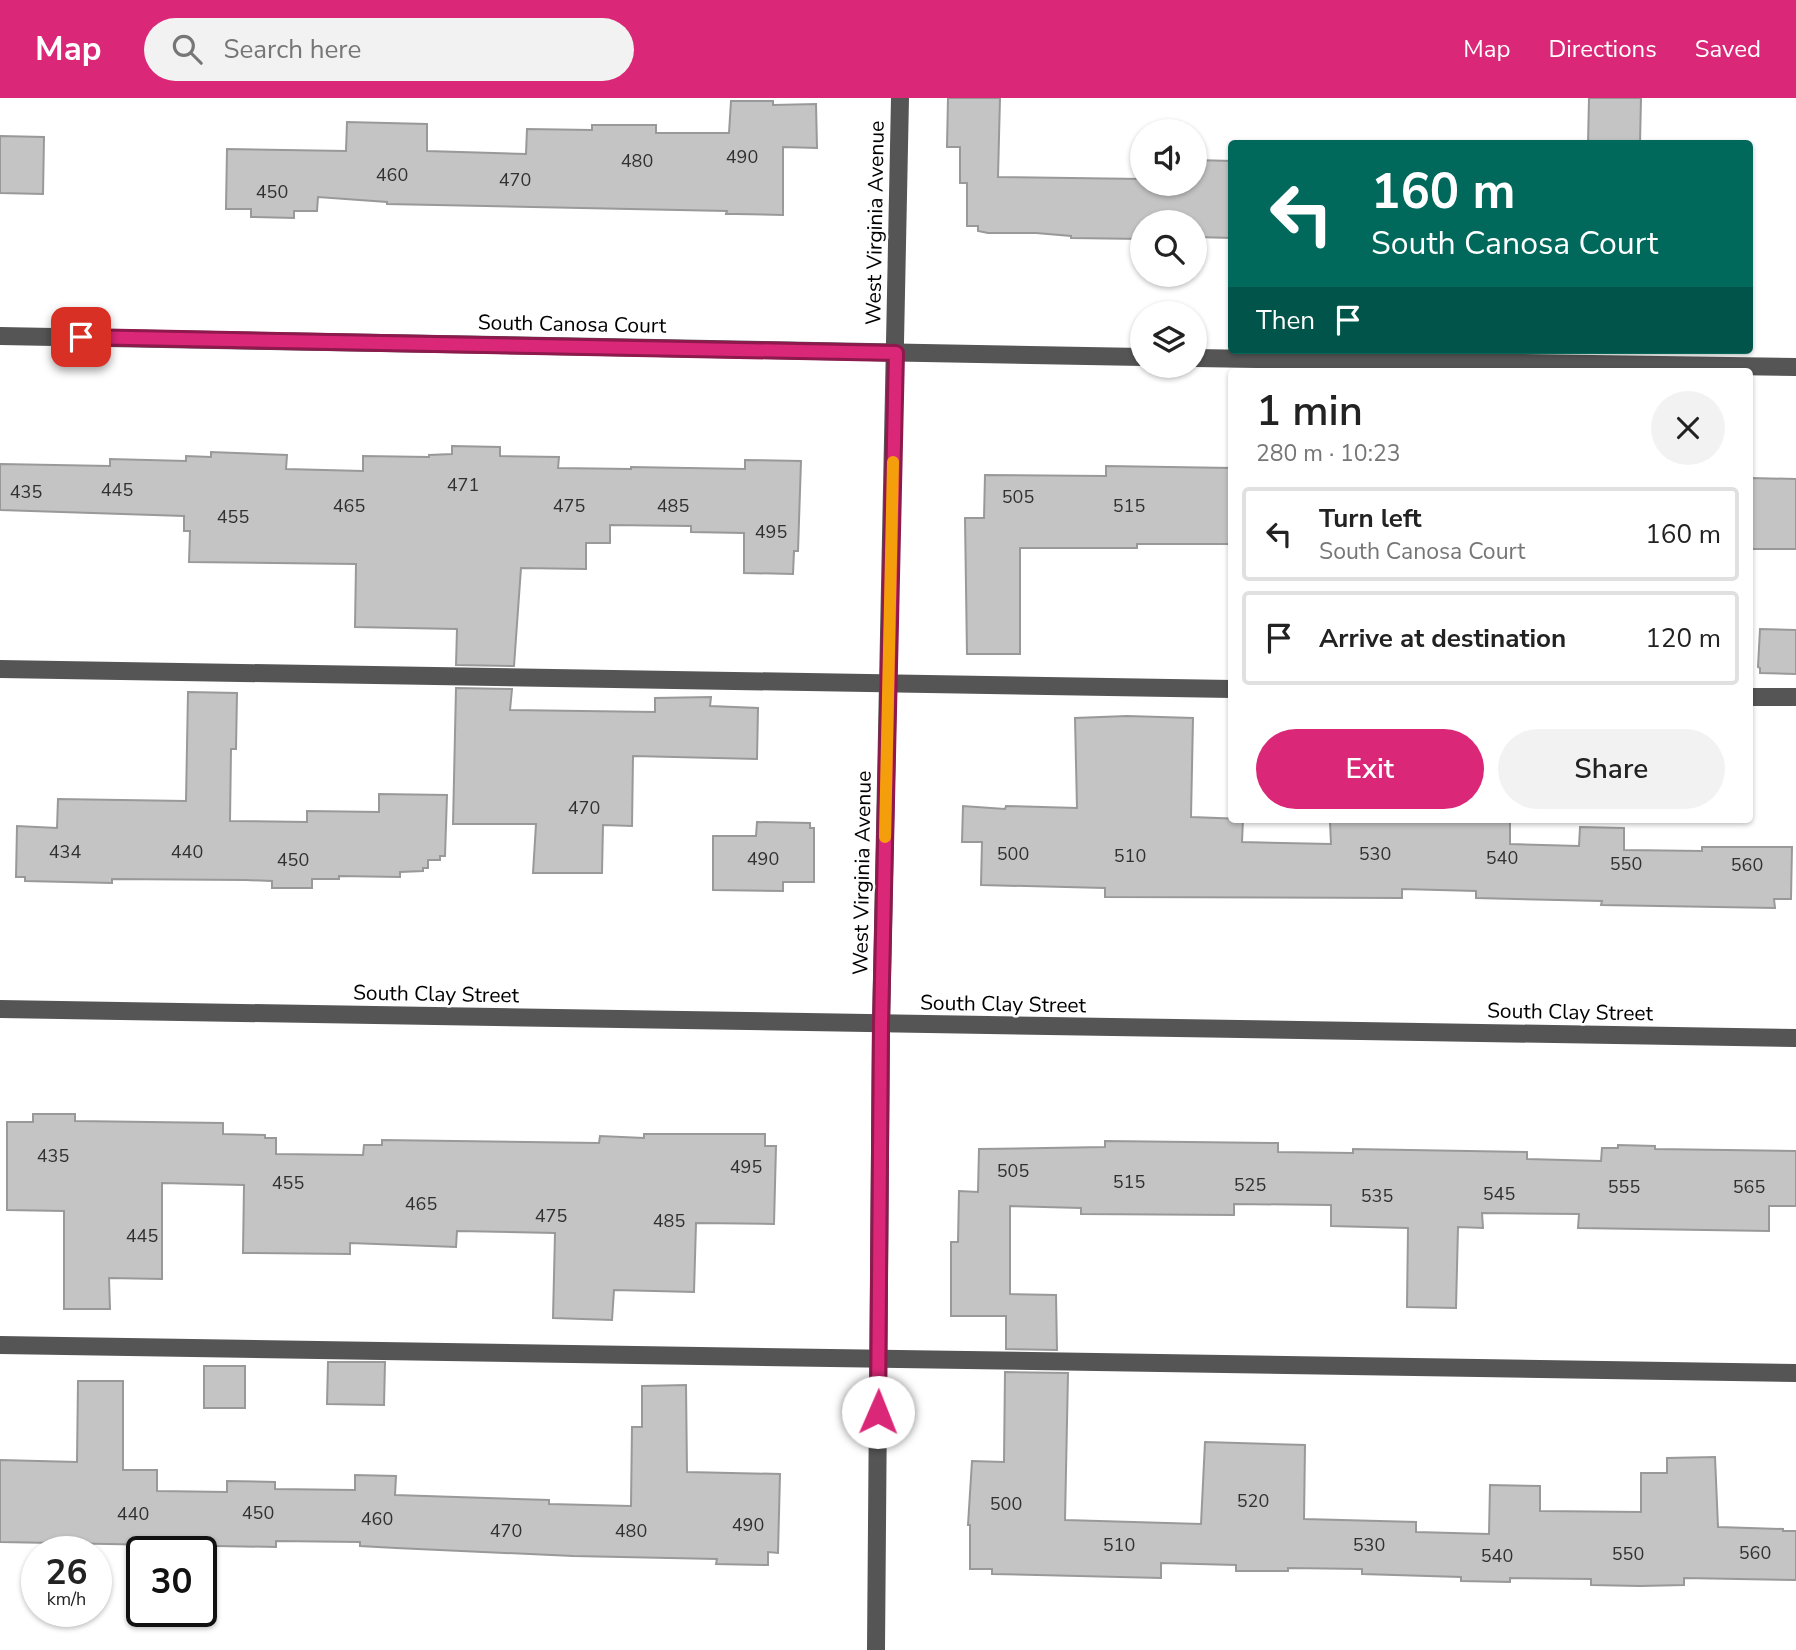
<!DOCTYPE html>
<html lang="en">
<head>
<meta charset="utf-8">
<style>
	:root { --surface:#fff; --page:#f2f2f2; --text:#222; --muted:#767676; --line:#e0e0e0; --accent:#db2777 }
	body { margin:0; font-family:"Nunito Sans",sans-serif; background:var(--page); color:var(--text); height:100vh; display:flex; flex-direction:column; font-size:26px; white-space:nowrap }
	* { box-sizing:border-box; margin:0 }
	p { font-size:23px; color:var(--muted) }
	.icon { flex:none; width:38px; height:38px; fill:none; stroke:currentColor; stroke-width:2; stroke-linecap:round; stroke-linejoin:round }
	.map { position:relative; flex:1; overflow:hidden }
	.sheet { position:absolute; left:1228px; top:270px; width:525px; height:455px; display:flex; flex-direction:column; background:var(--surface); border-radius:7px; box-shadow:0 2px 5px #0004 }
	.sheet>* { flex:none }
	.banner { position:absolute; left:1228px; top:42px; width:525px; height:214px; border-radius:7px; box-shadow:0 2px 5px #0004; background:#00695c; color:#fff; overflow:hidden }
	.tools { position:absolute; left:1130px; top:21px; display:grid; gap:14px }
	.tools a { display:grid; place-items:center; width:77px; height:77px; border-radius:50%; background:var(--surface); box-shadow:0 2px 5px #0004; font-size:35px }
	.speed { position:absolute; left:21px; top:1438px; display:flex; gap:14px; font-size:35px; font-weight:700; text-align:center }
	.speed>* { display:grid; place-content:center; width:91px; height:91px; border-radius:50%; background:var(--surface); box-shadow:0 2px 5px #0004; line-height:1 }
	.speed small { font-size:18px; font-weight:400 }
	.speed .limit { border:4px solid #111; border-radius:10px; background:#fff; color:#111 }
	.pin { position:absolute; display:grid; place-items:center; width:60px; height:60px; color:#fff; margin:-30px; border-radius:14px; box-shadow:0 4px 10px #0006 }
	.me { position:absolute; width:77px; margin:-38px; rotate:1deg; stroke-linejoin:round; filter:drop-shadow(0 0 5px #0008) }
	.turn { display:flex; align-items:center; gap:24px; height:147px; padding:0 28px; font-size:32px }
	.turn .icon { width:91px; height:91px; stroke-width:2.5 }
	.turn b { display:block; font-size:49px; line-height:60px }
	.then { display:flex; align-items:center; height:66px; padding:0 28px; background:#0003; gap:14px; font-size:26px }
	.round { display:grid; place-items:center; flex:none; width:74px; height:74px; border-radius:37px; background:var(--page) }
	.headline { display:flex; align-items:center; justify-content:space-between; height:119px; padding:0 28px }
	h1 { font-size:42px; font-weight:600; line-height:52px }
	.button { display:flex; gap:14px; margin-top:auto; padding:14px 28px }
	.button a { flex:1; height:80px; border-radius:42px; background:var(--accent); color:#fff; font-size:28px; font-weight:600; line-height:80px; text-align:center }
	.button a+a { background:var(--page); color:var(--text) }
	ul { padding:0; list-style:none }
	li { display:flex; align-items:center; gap:21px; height:94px; margin:0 14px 10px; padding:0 14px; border:4px solid var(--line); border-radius:7px }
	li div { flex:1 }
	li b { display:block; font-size:26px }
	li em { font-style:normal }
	header { display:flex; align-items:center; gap:42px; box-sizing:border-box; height:98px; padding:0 35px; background:var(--accent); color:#fff }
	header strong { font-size:33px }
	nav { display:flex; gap:38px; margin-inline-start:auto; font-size:24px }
	.search { width:490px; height:63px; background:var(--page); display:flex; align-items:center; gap:18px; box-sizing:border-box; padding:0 24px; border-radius:38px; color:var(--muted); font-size:26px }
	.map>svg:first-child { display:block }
</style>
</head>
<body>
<header>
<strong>Map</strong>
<div class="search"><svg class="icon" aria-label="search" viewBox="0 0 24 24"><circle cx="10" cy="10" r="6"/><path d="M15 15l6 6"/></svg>Search here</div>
<nav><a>Map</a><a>Directions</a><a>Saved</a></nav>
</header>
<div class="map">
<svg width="1796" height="1552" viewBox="0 0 1796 1552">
	<rect width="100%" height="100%" fill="#fff"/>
	<g fill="#c4c4c4" stroke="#999" stroke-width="2">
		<polygon points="948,0 1000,0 998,79 1143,81 1143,86 1195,86 1195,62 1232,63 1232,140 1195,139 1195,124 1143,124 1143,141 1071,140 1071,138 1036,135 988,135 978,133 978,128 967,128 967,85 960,85 960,49 947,49"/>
		<polygon points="1589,0 1641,0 1640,46 1588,46"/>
		<polygon points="731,3 773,3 773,7 816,6 817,50 783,49 783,117 736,116 726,116 727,113 387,106 387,104 318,99 317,113 294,113 294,120 251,119 251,111 226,111 227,51 346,53 347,24 427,26 427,53 526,56 527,31 592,32 592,27 656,27 656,35 729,35"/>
		<polygon points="0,38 44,39 43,96 0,95"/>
		<polygon points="452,348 500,349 500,358 559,359 558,370 631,371 631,369 745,371 745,362 801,363 798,453 794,453 793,476 744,475 744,435 691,434 691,428 610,427 610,445 586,445 586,471 521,470 514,568 456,567 457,531 355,529 356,466 189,464 190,433 184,433 184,418 0,412 0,366 110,368 110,361 186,363 186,358 211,359 211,354 287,357 286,371 363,373 363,358 429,359 429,357 452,356"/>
		<polygon points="1106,368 1232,370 1232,446 1137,446 1137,450 1020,450 1020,556 967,556 965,420 984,420 985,377 1106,378"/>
		<polygon points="1750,380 1796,381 1796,451 1750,451"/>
		<polygon points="1760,531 1796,532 1796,576 1760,575 1760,570 1758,569"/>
		<polygon points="456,590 512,591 510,612 655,614 655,600 711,599 710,608 758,610 757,661 633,658 632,728 603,727 602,775 533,775 536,726 453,726"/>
		<polygon points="188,594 237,595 236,651 231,651 230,723 307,724 307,713 379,714 379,696 447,697 445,758 440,758 440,762 428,762 428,770 423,770 423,773 400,774 400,779 339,778 339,781 312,781 312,790 272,790 272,783 246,782 112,781 112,785 25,783 25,779 16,779 17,728 57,730 58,701 186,703"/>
		<polygon points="1127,618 1193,620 1191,719 1243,721 1242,744 1331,746 1330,724 1356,724 1356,721 1510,721 1510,746 1579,748 1580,729 1624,730 1624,752 1702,753 1702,749 1792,749 1791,801 1774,801 1775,810 1601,807 1602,803 1476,800 1476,793 1402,791 1402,800 1105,799 1105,790 981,787 982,744 962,744 963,708 1005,711 1006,708 1077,710 1075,620"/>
		<polygon points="757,724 810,725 810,730 814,730 814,784 783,784 783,793 713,792 713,738 756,738"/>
		<polygon points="33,1016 75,1016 75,1023 223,1025 223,1036 265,1037 265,1040 276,1040 276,1056 363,1057 364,1047 382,1047 382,1042 599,1045 600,1038 644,1040 644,1036 765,1036 765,1048 776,1048 774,1126 696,1125 694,1194 614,1192 612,1222 553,1220 555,1135 457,1133 456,1149 350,1145 350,1156 243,1155 244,1087 162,1085 162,1181 109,1180 110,1211 64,1211 64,1113 7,1112 7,1024 33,1024"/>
		<polygon points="1105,1043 1278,1045 1278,1054 1353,1055 1353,1051 1527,1054 1527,1061 1601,1063 1602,1050 1618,1050 1618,1047 1655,1048 1655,1051 1796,1053 1796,1108 1769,1108 1769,1133 1578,1130 1579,1116 1482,1115 1483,1130 1458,1129 1456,1210 1407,1209 1408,1130 1331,1128 1331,1107 1234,1106 1234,1117 1081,1116 1081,1110 1010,1108 1010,1196 1056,1197 1057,1252 1006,1251 1006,1218 951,1218 951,1144 958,1144 959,1093 978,1094 979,1051 1105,1049"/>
		<polygon points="328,1264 385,1264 384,1307 327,1306"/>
		<rect x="204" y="1268" width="41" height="42"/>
		<polygon points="1005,1274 1068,1275 1065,1422 1201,1426 1205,1344 1305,1347 1304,1421 1416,1424 1416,1434 1489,1436 1490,1387 1540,1388 1540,1413 1641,1414 1641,1375 1667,1375 1667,1360 1715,1359 1718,1429 1783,1431 1783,1433 1796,1433 1796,1482 1684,1480 1684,1487 1640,1488 1591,1487 1591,1481 1510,1480 1510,1484 1461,1483 1461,1479 1362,1476 1362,1471 1288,1470 1288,1473 1236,1473 1236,1467 1161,1465 1161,1480 992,1476 992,1471 970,1471 970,1427 968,1427 972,1363 1004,1364"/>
		<polygon points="78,1283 123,1283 123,1372 157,1372 157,1393 227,1394 227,1383 275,1384 275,1391 355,1392 355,1377 396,1378 395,1397 549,1402 549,1406 631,1408 632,1329 642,1329 642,1288 686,1287 687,1374 780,1376 778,1455 768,1454 768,1467 716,1466 717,1461 573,1458 396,1450 360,1448 360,1444 276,1443 276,1449 0,1444 0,1362 77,1364"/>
	</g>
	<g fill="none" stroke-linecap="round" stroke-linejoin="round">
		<g stroke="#555" stroke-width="18">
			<polyline points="0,238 1143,259"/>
			<polyline points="1195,260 1796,269"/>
			<polyline points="0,571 1232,591"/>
			<polyline points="1750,599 1796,599"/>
			<polyline points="0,911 1796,940"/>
			<polyline points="0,1247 1796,1275"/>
			<polyline points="876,1552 881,927 900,0"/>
		</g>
	</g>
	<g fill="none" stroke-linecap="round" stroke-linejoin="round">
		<g stroke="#8e194d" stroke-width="18">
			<polyline id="route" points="81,239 896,255 881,927 878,1314"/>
		</g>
		<use href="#route" stroke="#db2777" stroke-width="12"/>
		<polyline stroke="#f59e0b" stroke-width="12" points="885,739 893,364"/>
	</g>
	<g text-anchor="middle" stroke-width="5" stroke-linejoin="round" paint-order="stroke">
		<g font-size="18" fill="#313131">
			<text x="742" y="65">490</text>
			<text x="637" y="69">480</text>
			<text x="392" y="83">460</text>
			<text x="515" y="88">470</text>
			<text x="272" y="100">450</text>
			<text x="463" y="393">471</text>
			<text x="117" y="398">445</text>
			<text x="26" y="400">435</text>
			<text x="1018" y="405">505</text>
			<text x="349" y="414">465</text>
			<text x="569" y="414">475</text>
			<text x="673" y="414">485</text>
			<text x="1129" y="414">515</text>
			<text x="233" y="425">455</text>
			<text x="771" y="440">495</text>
			<text x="584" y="716">470</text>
			<text x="65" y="760">434</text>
			<text x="187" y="760">440</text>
			<text x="1013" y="762">500</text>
			<text x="1375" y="762">530</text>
			<text x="1130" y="764">510</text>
			<text x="1502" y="766">540</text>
			<text x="763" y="767">490</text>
			<text x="293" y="768">450</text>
			<text x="1626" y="772">550</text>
			<text x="1747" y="773">560</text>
			<text x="53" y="1064">435</text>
			<text x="746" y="1075">495</text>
			<text x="1013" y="1079">505</text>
			<text x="1129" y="1090">515</text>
			<text x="288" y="1091">455</text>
			<text x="1250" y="1093">525</text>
			<text x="1624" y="1095">555</text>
			<text x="1749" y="1095">565</text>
			<text x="1499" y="1102">545</text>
			<text x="1377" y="1104">535</text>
			<text x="421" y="1112">465</text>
			<text x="551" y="1124">475</text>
			<text x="669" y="1129">485</text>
			<text x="142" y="1144">445</text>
			<text x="1253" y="1409">520</text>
			<text x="1006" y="1412">500</text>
			<text x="258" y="1421">450</text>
			<text x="133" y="1422">440</text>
			<text x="377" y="1427">460</text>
			<text x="748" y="1433">490</text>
			<text x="506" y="1439">470</text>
			<text x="631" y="1439">480</text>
			<text x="1119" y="1453">510</text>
			<text x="1369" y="1453">530</text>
			<text x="1755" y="1461">560</text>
			<text x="1628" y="1462">550</text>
			<text x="1497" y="1464">540</text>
		</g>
		<g font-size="21" fill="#000" stroke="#fff">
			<text transform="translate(875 125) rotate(-89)" y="7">West Virginia Avenue</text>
			<text transform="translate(572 226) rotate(1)" y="7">South Canosa Court</text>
			<text transform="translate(862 775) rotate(-89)" y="7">West Virginia Avenue</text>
			<text transform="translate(436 896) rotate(1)" y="7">South Clay Street</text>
			<text transform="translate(1003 906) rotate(1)" y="7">South Clay Street</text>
			<text transform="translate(1570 914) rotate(1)" y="7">South Clay Street</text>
		</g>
	</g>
</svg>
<div class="tools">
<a><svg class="icon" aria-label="sound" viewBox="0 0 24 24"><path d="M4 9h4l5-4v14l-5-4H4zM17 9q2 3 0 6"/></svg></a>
<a><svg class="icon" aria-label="search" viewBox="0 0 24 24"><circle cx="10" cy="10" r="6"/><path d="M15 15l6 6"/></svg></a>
<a><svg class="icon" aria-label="layers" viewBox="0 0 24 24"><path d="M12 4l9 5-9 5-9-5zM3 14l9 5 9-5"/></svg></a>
</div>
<div class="speed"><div>26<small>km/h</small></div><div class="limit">30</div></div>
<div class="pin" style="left:81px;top:239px;background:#d93025"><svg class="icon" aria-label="arrive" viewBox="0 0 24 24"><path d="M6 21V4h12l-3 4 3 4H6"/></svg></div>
<svg class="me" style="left:878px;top:1314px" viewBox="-20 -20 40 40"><circle r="19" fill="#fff"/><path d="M0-13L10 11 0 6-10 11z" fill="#db2777"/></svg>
<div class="banner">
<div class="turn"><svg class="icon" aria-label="left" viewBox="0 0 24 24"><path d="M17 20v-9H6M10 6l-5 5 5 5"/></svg><div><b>160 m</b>South Canosa Court</div></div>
<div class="then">Then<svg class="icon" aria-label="arrive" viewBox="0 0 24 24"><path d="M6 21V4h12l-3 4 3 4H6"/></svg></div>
</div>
<section class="sheet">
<div class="headline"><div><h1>1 min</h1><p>280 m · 10:23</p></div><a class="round"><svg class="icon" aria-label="close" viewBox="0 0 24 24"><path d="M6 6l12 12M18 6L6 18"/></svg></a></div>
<ul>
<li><svg class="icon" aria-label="left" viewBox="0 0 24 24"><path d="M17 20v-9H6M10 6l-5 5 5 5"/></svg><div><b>Turn left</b><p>South Canosa Court</p></div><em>160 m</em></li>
<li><svg class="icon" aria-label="arrive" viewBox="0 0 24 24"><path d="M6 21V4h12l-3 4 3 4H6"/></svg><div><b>Arrive at destination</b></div><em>120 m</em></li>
</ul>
<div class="button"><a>Exit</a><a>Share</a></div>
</section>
</div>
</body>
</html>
